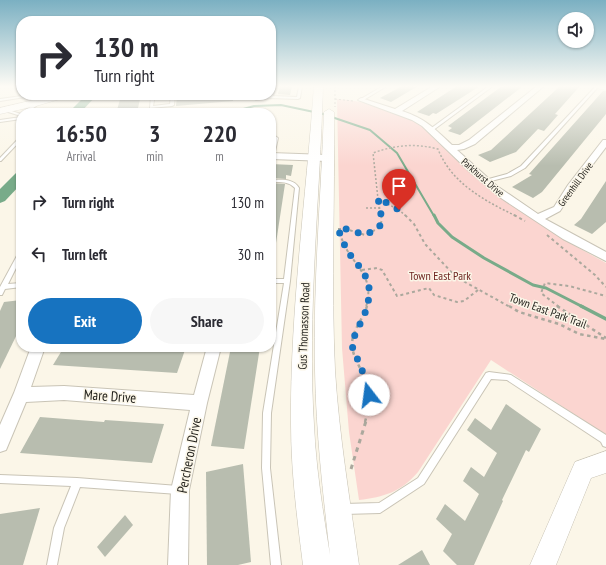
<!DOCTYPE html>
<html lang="en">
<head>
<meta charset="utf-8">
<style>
	:root { --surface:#fff; --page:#f7f7f7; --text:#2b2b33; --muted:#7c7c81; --accent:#1773c0 }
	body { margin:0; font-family:"PT Sans Narrow",sans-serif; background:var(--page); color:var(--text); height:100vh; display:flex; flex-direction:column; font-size:15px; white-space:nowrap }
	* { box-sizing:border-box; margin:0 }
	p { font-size:13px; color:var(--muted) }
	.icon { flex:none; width:22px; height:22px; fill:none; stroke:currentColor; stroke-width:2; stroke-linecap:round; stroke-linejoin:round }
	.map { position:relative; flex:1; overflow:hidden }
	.panel { position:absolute; left:16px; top:108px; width:260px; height:244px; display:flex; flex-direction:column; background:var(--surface); border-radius:16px; box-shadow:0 1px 3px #0004 }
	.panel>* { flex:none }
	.banner { position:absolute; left:16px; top:16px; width:260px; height:84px; border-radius:16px; box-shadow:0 1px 3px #0004; background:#fff; color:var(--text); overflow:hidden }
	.buttons { position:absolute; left:558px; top:12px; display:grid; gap:8px }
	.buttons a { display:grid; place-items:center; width:36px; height:36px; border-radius:50%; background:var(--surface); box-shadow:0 1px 3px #0004; font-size:20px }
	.pin { position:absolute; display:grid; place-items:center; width:34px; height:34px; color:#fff; margin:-41px -17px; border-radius:50% 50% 50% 0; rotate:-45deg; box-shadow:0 0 4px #0007 }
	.pin .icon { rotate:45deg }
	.me { position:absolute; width:44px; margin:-22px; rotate:345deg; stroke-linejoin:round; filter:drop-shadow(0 0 3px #0008) }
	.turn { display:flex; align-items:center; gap:14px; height:84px; padding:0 12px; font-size:18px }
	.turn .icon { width:52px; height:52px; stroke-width:2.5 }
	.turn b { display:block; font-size:28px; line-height:34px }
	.eta { display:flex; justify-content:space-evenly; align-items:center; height:68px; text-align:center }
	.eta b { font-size:24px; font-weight:800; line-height:28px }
	.primary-button { display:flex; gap:8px; margin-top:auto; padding:8px 12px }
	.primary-button a { flex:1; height:46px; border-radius:24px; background:var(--accent); color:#fff; font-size:16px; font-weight:800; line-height:46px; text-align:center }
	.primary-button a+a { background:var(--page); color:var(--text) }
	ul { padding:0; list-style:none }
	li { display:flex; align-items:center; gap:12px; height:52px; padding:0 12px }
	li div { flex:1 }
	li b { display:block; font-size:15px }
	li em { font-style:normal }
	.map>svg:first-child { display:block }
</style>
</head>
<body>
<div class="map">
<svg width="606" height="565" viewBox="0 0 606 565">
	<rect width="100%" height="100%" fill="#fbf6e8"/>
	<path fill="#fbd5d0" d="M 337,99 C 366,101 396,110 422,124 L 502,199 L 566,241 L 606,263 L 606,435 L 491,360 L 418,472 C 401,492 384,497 359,500 L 349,432 L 342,348 Z"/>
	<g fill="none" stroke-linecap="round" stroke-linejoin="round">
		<g stroke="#78ab89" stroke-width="2">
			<polyline points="229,113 254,106 281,105 314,112"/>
			<polyline points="320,113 370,130 397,153 434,216"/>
		</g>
		<polyline stroke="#78ab89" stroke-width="3" points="434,215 438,223 452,237 484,258 533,285 546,288 583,307"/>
		<polyline stroke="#78ab89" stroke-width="3.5" points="581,306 606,319"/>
		<g fill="#78ab89" fill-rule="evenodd">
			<polygon points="86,95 97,95 80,113 68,113"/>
			<polygon points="21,172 21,184 5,201 0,203 0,189 16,173"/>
		</g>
	</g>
	<g fill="#b8bdaf">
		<polygon points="280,86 292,86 290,95 278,94"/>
		<polygon points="402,86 418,86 391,102 380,98"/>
		<polygon points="457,86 480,86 436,114 433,113 429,116 417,112"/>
		<polygon points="502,86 523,86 460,135 448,131 452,128 448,126"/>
		<polygon points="560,86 580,86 555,114 558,115 544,131 538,129 516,152 490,162 478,155 491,150"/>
		<polygon points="603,91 606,91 606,114 542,192 533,198 512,187 532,175 529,174"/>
		<polygon points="141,95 138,108 117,110 121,96"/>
		<polygon points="177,95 233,95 233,101 176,106"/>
		<polygon points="271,164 293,165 291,176 286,175 286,179 271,178"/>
		<polygon points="606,181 606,222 592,234 574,225 581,219"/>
		<polygon points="271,183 285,184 276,243 271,242"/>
		<polygon points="21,300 21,326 0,369 0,311 4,302"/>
		<polygon points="64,347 186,347 177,373 53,365"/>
		<polygon points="231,347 260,347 244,449 211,446"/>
		<polygon points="506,404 541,429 529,452 526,450 502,500 503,501 474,565 457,565 443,551 452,534 436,519 445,504 465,521 479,494 463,481 471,467 484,477 497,453 467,430 475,418 491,430"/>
		<polygon points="40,417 104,422 105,420 164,424 152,463 20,453"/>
		<polygon points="243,464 251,562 238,565 207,565 206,472"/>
		<polygon points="40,508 23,565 0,565 0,514"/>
		<polygon points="125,515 133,525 105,557 97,547"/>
		<polygon points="422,550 430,565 398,565"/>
	</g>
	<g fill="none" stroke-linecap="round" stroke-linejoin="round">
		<g stroke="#c9c4b6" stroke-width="2">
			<g id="service">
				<polygon points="272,86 275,86 273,96 297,97 299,86 302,86 300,98 298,99 271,98 256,100 250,95 254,95 257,98 270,96 271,95"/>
				<polygon points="383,86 387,86 362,101 359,100"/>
				<polygon points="489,86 493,86 432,131 430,131 430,129"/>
				<polygon points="596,86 599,86 525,168 511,176 487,182 485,182 485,180 507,174 521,166"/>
				<polygon points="29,95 38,95 0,101 0,99"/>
				<polygon points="151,95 155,95 153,106 170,104 171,95 175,95 174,105 172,106 150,108"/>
				<polygon points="36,103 39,104 26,113 22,113"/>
				<polygon points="5,109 21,114 21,116 5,111"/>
				<polygon points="21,117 21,119 0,122 0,120"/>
				<polygon points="271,133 278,138 274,156 272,157 271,157 271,151 274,138 271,136"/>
				<polygon points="20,137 21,137 21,140 1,161 0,161 0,158"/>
				<path d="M 271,180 C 282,180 293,178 299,188 L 290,281 L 271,413 L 270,468 L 281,565 L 271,565 L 262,468 L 263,413 L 284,283 L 271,283 L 271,279 L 284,279 L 295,188 C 288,181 280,182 271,182 Z"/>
				<polygon points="21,251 21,258 8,284 21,283 21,287 5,289 2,295 0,295 0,287 19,252"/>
				<polygon points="489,372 511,375 606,435 606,447 603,446 601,442 507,380 491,379 424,484 380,513 344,514 341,512 339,509 341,506 344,504 379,503 418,478 486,373"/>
				<polygon points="0,475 77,478 178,486 181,487 182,490 181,493 178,494 80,487 64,528 57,565 47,565 54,528 71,486 0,483"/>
			</g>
		</g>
		<g stroke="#c9c4b6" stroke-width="2">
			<g id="minor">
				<path d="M 433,86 L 441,86 L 402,111 C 426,119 434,128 452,145 L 459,145 L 469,140 L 537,86 L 544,86 L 475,144 L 464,149 L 457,150 L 497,186 L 538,214 L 554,207 L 568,185 L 603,140 L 606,140 L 606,147 L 575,188 L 560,211 L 545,219 L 606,252 L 606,261 L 563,239 L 501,198 L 470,172 L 422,126 L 412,120 L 358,100 L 361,98 L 395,109 Z"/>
				<polygon points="271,153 327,155 331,158 327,161 271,159"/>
				<polygon points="31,347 45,347 31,387 64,386 194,395 207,347 221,347 207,403 189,490 188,565 168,565 171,490 190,410 64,400 26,402 6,450 0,452 0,425 14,393"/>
			</g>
		</g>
		<g stroke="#c9c4b6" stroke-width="1">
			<g id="tertiary">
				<polygon points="594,86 606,86 606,90 595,88"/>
				<polygon points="55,95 68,95 67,97 36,106 0,114 0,108"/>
				<polygon points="606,451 606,473 591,478 556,565 530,565 575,462"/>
			</g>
		</g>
		<g stroke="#c9c4b6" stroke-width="1">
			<path id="secondary" d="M 314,86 L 323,86 C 320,199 307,313 314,425 C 316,469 323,512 330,555 C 323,493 316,432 315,370 C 313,284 321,198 324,112 L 329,109 L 334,112 C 335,198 331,284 335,370 C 339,435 350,500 359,565 L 303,565 C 297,518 291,471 291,424 C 290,311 306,199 314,86 Z"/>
		</g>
		<g stroke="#aba89d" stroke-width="1" stroke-dasharray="2 2" stroke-linecap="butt">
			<polyline points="335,86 335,107"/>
			<polyline points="335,99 353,101"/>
		</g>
		<g stroke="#aba89d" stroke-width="1.5" stroke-dasharray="2 2" stroke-linecap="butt">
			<polyline points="378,199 381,216"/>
			<polyline points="366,208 380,208"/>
			<path d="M 406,216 L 399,210 L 378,199 L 373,153 C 395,145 415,143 438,149 C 451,183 485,201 516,216"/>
		</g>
		<g stroke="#aba89d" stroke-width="2" stroke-dasharray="3 3" stroke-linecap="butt">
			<polyline points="405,215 414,224 425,244 456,277 510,307"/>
			<polyline points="514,215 525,221"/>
			<polyline points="338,229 346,229 365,235 379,228 382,220 381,215"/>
			<path d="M 339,233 C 342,239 344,245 347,250 C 360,271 374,280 366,307"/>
			<polyline points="547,235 595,275 606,287"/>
			<polyline points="362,270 377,268 382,270 397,296 429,288 434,295 457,302 464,301 478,290"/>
			<polyline points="559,307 541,293 545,283 569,286 606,296"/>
		</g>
		<g stroke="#aba89d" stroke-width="2.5" stroke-dasharray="3.5 3.5" stroke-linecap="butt">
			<polyline points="509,306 519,312 559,324 579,334 606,339"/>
			<polyline points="557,306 606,338"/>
			<path d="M 365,422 C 370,403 369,388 361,370 C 357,362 352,353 352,344 C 352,331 363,319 367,306"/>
		</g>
		<polyline stroke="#aba89d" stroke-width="3" stroke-dasharray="4.5 4.5" stroke-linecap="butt" points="351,469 366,421"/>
		<use href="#service" fill="#fff" fill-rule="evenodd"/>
		<use href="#minor" fill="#fff" fill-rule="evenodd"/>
		<use href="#tertiary" fill="#fff" fill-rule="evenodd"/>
		<use href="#secondary" fill="#fff" fill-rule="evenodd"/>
	</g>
	<linearGradient id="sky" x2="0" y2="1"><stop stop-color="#7bb0c2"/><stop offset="0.52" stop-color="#fdfbf5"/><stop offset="1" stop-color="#fdfbf5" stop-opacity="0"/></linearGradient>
	<rect width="606" height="166" fill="url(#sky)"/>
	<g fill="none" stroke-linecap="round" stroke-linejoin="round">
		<polyline stroke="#1773c0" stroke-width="7" stroke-dasharray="0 12.6" points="369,395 364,375 352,346 354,337 365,313 369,298 369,284 363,271 347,251 338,229 346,229 365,235 379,228 382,220 378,198 399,210"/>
	</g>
	<g text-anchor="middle" stroke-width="3" stroke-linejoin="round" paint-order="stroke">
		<g font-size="10" fill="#201f1a" stroke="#fbf6e8">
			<text transform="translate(483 177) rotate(41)" y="4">Parkhurst Drive</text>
			<text transform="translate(575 184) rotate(-54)" y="4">Greenhill Drive</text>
		</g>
		<g font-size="12" fill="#6f2722" stroke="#fbf6e8">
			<text x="440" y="280">Town East Park</text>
		</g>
		<g font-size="12" fill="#201f1a" stroke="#fbf6e8">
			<text transform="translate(548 311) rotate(20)" y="4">Town East Park Trail</text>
			<text transform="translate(304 326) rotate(-88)" y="4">Gus Thomasson Road</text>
		</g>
		<g font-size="14" fill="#201f1a" stroke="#fbf6e8">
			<text transform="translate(110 396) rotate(4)" y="5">Mare Drive</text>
			<text transform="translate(189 455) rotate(-79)" y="5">Percheron Drive</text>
		</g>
	</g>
</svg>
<div class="buttons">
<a><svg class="icon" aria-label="sound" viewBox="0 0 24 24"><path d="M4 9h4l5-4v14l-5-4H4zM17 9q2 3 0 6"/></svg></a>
</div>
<div class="pin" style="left:399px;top:210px;background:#d93025"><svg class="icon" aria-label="arrive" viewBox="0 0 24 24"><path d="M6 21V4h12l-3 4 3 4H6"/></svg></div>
<svg class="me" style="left:369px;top:395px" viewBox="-20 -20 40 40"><circle r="19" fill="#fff"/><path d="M0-13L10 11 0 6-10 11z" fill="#1773c0"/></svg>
<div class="banner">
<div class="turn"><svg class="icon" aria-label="right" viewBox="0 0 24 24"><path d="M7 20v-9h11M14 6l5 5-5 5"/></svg><div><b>130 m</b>Turn right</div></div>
</div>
<section class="panel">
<div class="eta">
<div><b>16:50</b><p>Arrival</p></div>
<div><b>3</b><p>min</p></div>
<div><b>220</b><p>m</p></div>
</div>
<ul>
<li><svg class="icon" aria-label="right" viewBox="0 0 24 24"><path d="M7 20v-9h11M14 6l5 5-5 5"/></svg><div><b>Turn right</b></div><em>130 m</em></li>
<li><svg class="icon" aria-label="left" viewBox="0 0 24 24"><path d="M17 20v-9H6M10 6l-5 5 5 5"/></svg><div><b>Turn left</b></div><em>30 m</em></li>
</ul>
<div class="primary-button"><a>Exit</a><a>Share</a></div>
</section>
</div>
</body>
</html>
